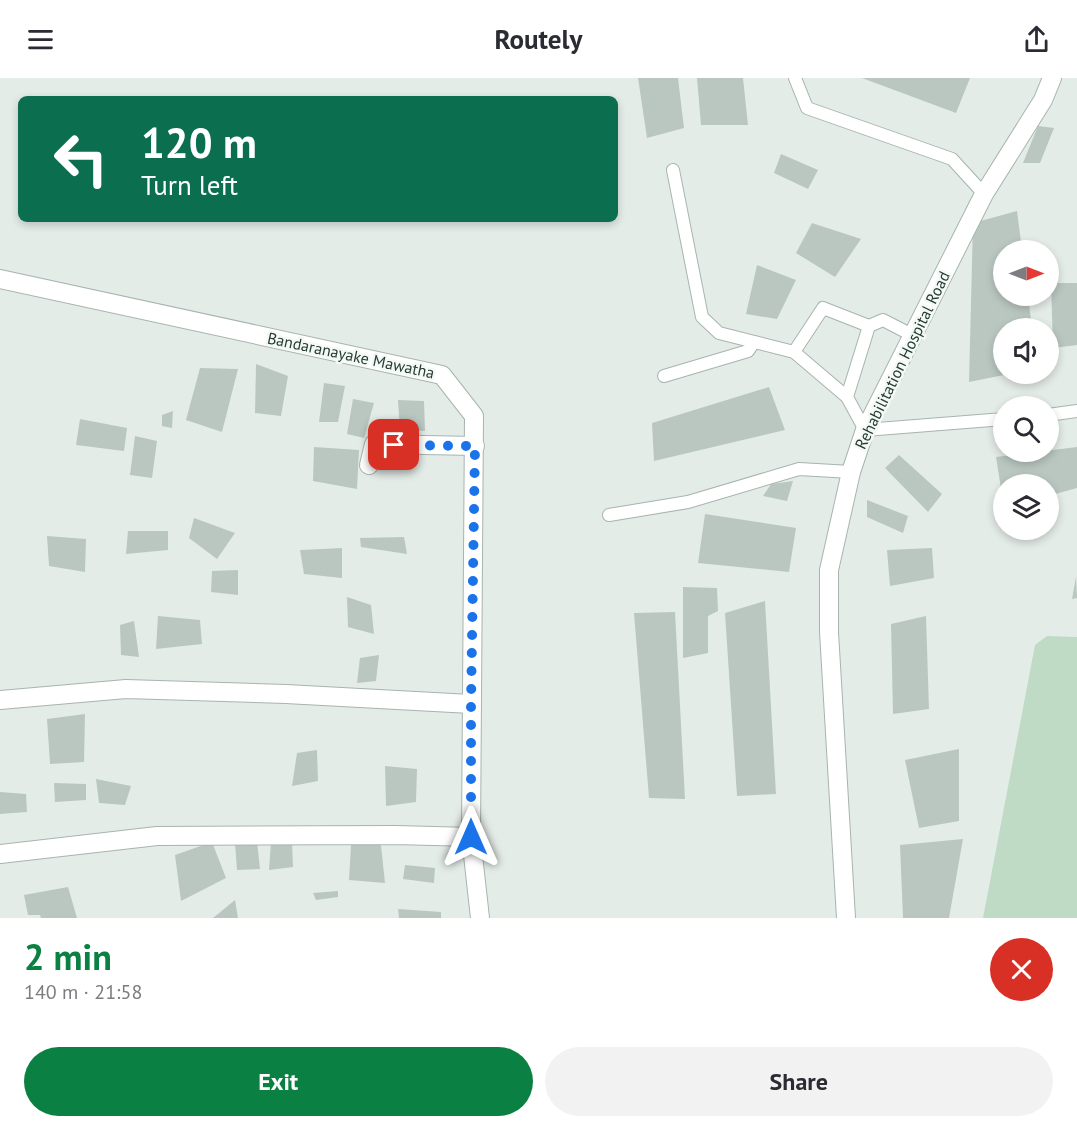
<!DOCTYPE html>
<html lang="en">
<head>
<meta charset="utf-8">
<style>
	:root { --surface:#fff; --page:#f2f2f3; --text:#2b2b33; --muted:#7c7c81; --accent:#0b8043 }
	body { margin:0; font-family:"PT Sans",sans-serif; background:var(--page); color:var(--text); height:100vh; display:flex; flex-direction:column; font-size:22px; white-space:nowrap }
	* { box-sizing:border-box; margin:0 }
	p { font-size:20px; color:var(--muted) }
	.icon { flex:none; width:33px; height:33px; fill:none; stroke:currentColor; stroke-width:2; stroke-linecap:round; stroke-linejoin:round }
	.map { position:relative; height:840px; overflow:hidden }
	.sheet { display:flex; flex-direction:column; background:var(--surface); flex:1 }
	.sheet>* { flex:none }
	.banner { position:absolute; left:18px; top:18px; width:600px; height:126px; border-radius:9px; box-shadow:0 3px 9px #0003; background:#0b6e4f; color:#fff; overflow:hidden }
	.needle { width:39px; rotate:90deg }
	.tools { position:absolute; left:993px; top:162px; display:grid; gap:12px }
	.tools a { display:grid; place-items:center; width:66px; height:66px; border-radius:50%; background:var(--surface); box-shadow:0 3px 9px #0003; font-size:30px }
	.pin { position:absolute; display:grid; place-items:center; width:51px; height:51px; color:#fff; margin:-26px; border-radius:12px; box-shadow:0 3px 9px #0006 }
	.me { position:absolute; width:66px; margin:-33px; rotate:0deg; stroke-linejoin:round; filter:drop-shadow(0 0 4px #0008) }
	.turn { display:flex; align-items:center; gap:21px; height:126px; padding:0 24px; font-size:27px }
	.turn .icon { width:78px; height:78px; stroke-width:2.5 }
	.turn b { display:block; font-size:42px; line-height:51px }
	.round { display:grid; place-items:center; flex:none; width:63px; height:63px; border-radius:32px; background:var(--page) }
	.headline { display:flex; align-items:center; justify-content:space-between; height:102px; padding:0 24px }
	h1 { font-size:36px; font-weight:600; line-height:45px; color:var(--accent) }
	.cta { display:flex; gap:12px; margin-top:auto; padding:12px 24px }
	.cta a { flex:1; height:69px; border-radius:36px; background:var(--accent); color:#fff; font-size:24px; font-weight:600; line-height:69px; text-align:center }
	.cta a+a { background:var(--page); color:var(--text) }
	header { display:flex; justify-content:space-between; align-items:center; height:78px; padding:0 24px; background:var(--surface); font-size:27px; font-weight:600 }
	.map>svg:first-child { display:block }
</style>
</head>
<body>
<header><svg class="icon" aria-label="menu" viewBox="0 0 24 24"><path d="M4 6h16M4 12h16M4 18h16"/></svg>Routely<svg class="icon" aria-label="share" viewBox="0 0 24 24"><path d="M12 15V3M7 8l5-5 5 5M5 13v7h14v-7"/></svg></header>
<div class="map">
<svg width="1077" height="840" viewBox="0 0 1077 840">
	<rect width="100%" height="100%" fill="#e4ece8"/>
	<polygon fill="#bfdbc6" points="1047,558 1077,559 1077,840 983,840 1035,567"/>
	<g fill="#bac7c1">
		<polygon points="638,0 678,0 684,50 647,60"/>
		<polygon points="697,0 743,0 748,47 701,47"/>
		<polygon points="862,0 970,0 956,35"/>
		<polygon points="1038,48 1054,50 1040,85 1023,85"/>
		<polygon points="781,76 818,92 808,111 774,95"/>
		<polygon points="1017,133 1022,172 1004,172 1004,218 1028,218 1032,250 1004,250 1004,297 969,304 973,145"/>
		<polygon points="812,145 861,161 835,199 796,175"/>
		<polygon points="757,187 796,202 777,241 746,236"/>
		<polygon points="1051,205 1077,205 1077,267 1053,270"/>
		<polygon points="256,286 288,298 281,338 255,335"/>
		<polygon points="200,290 238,291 222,354 186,342"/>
		<polygon points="324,305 345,308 338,344 319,344"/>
		<polygon points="769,309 785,352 654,383 652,345"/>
		<polygon points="353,321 374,325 364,360 347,356"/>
		<polygon points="398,322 424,323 425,353 400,352"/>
		<polygon points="173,333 172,350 162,348 162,337"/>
		<polygon points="80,341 127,350 124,373 76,367"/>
		<polygon points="135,358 157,363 152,400 130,397"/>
		<polygon points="314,369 359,372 357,411 313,403"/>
		<polygon points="1077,369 1077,410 1048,418 1048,406 1004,406 1002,417 996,379"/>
		<polygon points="899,377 942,416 928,434 885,390"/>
		<polygon points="793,403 787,423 763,418 771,406"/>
		<polygon points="867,422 908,438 903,455 867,439"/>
		<polygon points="705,436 796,450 789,494 698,485"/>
		<polygon points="194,440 235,455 217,481 189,460"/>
		<polygon points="128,453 168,453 168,472 126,476"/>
		<polygon points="47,458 86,461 85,494 49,488"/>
		<polygon points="404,459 407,476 361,469 360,460"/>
		<polygon points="342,470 342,500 304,496 300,472"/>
		<polygon points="932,470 934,500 890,508 887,472"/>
		<polygon points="238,492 238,517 211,514 212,493"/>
		<polygon points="1076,499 1077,520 1072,521"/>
		<polygon points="683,509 717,510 718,533 708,538 708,575 683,580"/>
		<polygon points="347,519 371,527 374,556 348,549"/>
		<polygon points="765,523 776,716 737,718 725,535"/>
		<polygon points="675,534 685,721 649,720 634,535"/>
		<polygon points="158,538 200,542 202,566 156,571"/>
		<polygon points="926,538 929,631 893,636 891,546"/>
		<polygon points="134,543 139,579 121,577 120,547"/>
		<polygon points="379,577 376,603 357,605 360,580"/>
		<polygon points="85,636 84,684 50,686 47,641"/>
		<polygon points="959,671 959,743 919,750 905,682"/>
		<polygon points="317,672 318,703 292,708 297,675"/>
		<polygon points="385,688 417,691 416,724 386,728"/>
		<polygon points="96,701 131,708 125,727 99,725"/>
		<polygon points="54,705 86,706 86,722 55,724"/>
		<polygon points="0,714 26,716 27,734 0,736"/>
		<polygon points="963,761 949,840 903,840 900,767"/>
		<polygon points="257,763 260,791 237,792 235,765"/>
		<polygon points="212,764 226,800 181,823 175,777"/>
		<polygon points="271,764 292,764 293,789 269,792"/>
		<polygon points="351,767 381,767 385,805 349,802"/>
		<polygon points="405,787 435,790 434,805 403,801"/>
		<polygon points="68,809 77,840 41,840 40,837 28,837 24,817"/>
		<polygon points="338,813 338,819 316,822 313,815"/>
		<polygon points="235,822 238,840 213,840"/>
		<polygon points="398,831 441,834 441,840 399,840"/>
	</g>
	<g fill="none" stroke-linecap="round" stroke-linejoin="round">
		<g stroke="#a7b4af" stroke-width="14">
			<g id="service">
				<polyline points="795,0 807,30 952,81 984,116"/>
				<polyline points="673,92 702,239 719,255 794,274 847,319"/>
				<polyline points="912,257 883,242 869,248 847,319 865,352 1004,341"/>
				<polyline points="794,274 823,230 869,248"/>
				<polyline points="664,298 748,273 754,264"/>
				<polyline points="1048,337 1077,333"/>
				<polyline points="609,437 688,424 799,391 851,394"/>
			</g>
		</g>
		<g stroke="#a7b4af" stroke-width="20">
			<g id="minor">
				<polyline points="369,387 374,366 475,368"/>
				<polyline points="0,622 126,611 286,616 471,626"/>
				<polyline points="0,776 157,758 395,757 471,759"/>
			</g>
		</g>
		<g stroke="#a7b4af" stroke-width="20">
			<g id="tertiary">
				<polyline points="0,201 442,297 474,338 471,759 480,840"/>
				<polyline points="846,840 829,554 829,492 851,394 865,352 984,116 1043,22 1052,0"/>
			</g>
		</g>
		<use href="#service" stroke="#fff" stroke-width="12"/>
		<use href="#minor" stroke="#fff" stroke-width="18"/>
		<use href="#tertiary" stroke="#fff" stroke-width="18"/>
	</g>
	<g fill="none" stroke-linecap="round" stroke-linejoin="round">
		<polyline stroke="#1a73e8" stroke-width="10" stroke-dasharray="0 18" points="394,367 475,368 471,626 471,759"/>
	</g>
	<g text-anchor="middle" stroke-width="5" stroke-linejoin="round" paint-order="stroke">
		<g font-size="16" fill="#253c35" stroke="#f4f9f6">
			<text transform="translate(351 277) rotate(12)" y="6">Bandaranayake Mawatha</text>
			<text transform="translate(902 282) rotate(-64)" y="6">Rehabilitation Hospital Road</text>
		</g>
	</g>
</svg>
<div class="tools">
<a><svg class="needle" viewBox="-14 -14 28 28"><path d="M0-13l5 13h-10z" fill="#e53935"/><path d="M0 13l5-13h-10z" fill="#7c7c81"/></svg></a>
<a><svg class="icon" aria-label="sound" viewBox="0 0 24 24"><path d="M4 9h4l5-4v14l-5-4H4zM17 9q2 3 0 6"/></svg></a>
<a><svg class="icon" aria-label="search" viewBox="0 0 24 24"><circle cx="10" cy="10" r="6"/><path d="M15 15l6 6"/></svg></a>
<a><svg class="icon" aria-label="layers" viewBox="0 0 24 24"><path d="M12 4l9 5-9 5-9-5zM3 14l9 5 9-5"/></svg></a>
</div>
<div class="pin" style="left:394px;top:367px;background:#d93025"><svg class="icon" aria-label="arrive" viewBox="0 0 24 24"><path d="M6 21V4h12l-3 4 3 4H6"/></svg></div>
<svg class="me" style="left:471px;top:759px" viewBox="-20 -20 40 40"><path d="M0-17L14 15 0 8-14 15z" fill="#1a73e8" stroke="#fff" stroke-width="4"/></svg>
<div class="banner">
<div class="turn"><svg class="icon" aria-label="left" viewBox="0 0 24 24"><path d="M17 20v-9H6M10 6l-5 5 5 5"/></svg><div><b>120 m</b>Turn left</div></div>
</div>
</div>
<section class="sheet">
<div class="headline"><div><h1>2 min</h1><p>140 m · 21:58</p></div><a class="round" style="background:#d93025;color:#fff"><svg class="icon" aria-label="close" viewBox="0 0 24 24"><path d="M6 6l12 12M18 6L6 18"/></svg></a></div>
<div class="cta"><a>Exit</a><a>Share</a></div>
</section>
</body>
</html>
